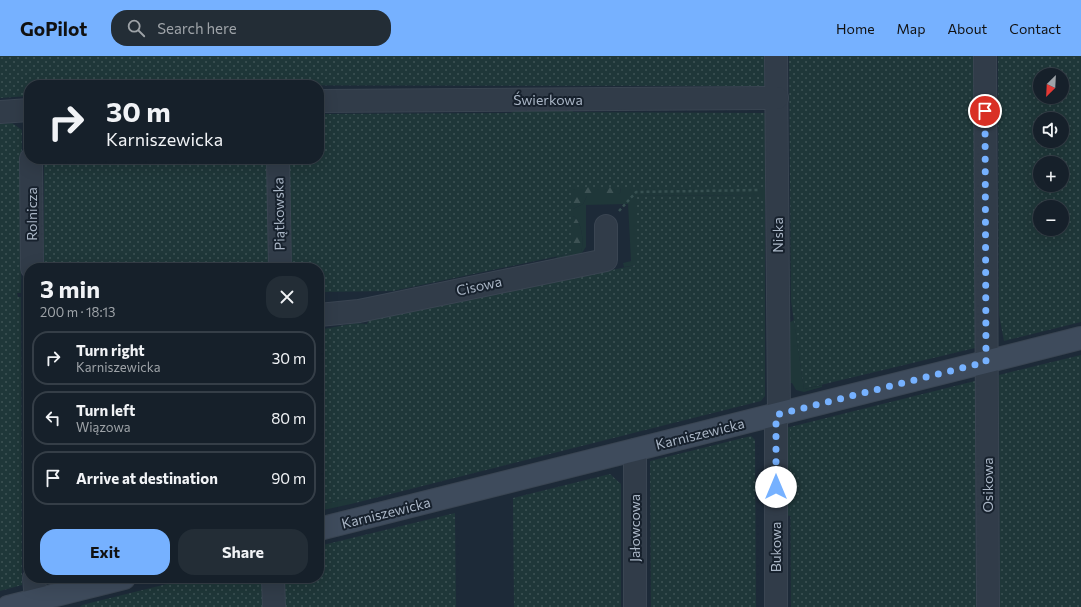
<!DOCTYPE html>
<html lang="en">
<head>
<meta charset="utf-8">
<style>
	:root { --surface:#16202a; --page:#232d36; --text:#f1f3f6; --muted:#9ea3a8; --line:#353e47; --accent:#76b1ff }
	body { margin:0; font-family:Commissioner,sans-serif; background:var(--page); color:var(--text); height:100vh; display:flex; flex-direction:column; font-size:15px; white-space:nowrap }
	* { box-sizing:border-box; margin:0 }
	p { font-size:13px; color:var(--muted) }
	.icon { flex:none; width:22px; height:22px; fill:none; stroke:currentColor; stroke-width:2; stroke-linecap:round; stroke-linejoin:round }
	.map { position:relative; flex:1; overflow:hidden }
	.side { position:absolute; left:24px; top:207px; width:300px; height:320px; display:flex; flex-direction:column; background:var(--surface); border-radius:16px; box-shadow:0 4px 16px #0002,0 0 0 1px var(--line) }
	.side>* { flex:none }
	.banner { position:absolute; left:24px; top:24px; width:300px; height:84px; border-radius:16px; box-shadow:0 4px 16px #0002,0 0 0 1px var(--line); background:#16202a; color:var(--text); overflow:hidden }
	.needle { width:26px; rotate:204deg }
	.fabs { position:absolute; left:1033px; top:12px; display:grid; gap:8px }
	.fabs a { display:grid; place-items:center; width:36px; height:36px; border-radius:50%; background:var(--surface); box-shadow:0 4px 16px #0002,0 0 0 1px var(--line); font-size:20px }
	.pin { position:absolute; display:grid; place-items:center; width:34px; height:34px; color:#fff; margin:-17px; border:2px solid #fff; border-radius:50%; box-shadow:0 1px 4px #0007 }
	.me { position:absolute; width:44px; margin:-22px; rotate:0deg; stroke-linejoin:round; filter:drop-shadow(0 0 3px #0008) }
	.turn { display:flex; align-items:center; gap:14px; height:84px; padding:0 16px; font-size:18px }
	.turn .icon { width:52px; height:52px; stroke-width:2.5 }
	.turn b { display:block; font-size:28px; line-height:34px }
	.round { display:grid; place-items:center; flex:none; width:42px; height:42px; border-radius:16px; background:var(--page) }
	.overview { display:flex; align-items:center; justify-content:space-between; height:68px; padding:0 16px }
	h1 { font-size:24px; font-weight:700; line-height:30px }
	.action { display:flex; gap:8px; margin-top:auto; padding:8px 16px }
	.action a { flex:1; height:46px; border-radius:16px; background:var(--accent); color:#111; font-size:16px; font-weight:700; line-height:46px; text-align:center }
	.action a+a { background:var(--page); color:var(--text) }
	ul { padding:0; list-style:none }
	li { display:flex; align-items:center; gap:12px; height:54px; margin:0 8px 6px; padding:0 8px; border:2px solid var(--line); border-radius:16px }
	li div { flex:1 }
	li b { display:block; font-size:15px }
	li em { font-style:normal }
	header { display:flex; align-items:center; gap:24px; box-sizing:border-box; height:56px; padding:0 20px; background:var(--accent); color:#111 }
	header strong { font-size:19px }
	nav { display:flex; gap:22px; margin-inline-start:auto; font-size:14px }
	.search { width:280px; height:36px; background:var(--page); display:flex; align-items:center; gap:10px; box-sizing:border-box; padding:0 14px; border-radius:16px; color:var(--muted); font-size:15px }
	.map>svg:first-child { display:block }
</style>
</head>
<body>
<header>
<strong>GoPilot</strong>
<div class="search"><svg class="icon" aria-label="search" viewBox="0 0 24 24"><circle cx="10" cy="10" r="6"/><path d="M15 15l6 6"/></svg>Search here</div>
<nav><a>Home</a><a>Map</a><a>About</a><a>Contact</a></nav>
</header>
<div class="map">
<svg width="1081" height="551" viewBox="0 0 1081 551">
	<defs>
		<pattern id="forest-firs" width="22" height="20" patternUnits="userSpaceOnUse"><rect width="22" height="20" fill="#1f3739"/><path d="M5 1l3.5 6h-7zM16 11l3.5 6h-7z" fill="#3d5254"/></pattern>
		<pattern id="garden-dots" width="8" height="8" patternUnits="userSpaceOnUse"><rect width="8" height="8" fill="#1f3739"/><path d="M2 2h.1M6 6h.1" fill="none" stroke="#3d5254" stroke-width="1.8" stroke-linecap="round"/></pattern>
	</defs>
	<rect width="100%" height="100%" fill="#1d2a38"/>
	<g fill="#1f3739">
		<path d="M 621,131 L 765,131 L 765,139 L 636,140 L 637,209 L 624,211 L 623,207 L 631,205 L 628,148 L 586,149 L 586,191 L 579,201 C 585,191 583,166 573,160 L 573,153 L 583,148 L 587,140 L 620,137 Z"/>
		<polygon points="794,264 804,333 822,329 822,331 804,336 796,334 792,327 787,327 787,268"/>
		<polygon points="790,371 791,460 783,459 783,372"/>
		<polygon points="351,442 351,448 319,455 319,449"/>
	</g>
	<g fill="url(#forest-firs)">
		<polygon points="573,131 621,131 620,137 613,140 587,140 583,148 573,153"/>
		<path d="M 573,160 C 583,166 585,191 579,201 L 559,204 L 556,201 L 573,197 Z"/>
	</g>
	<g fill="url(#garden-dots)" fill-rule="evenodd">
		<polygon points="0,0 764,0 765,30 29,29 29,40 0,42"/>
		<polygon points="789,0 974,0 975,292 804,333 791,245"/>
		<path d="M 998,0 L 1081,0 L 1081,266 L 1004,285 L 999,259 ZM 1040,19 L 1062,19 L 1062,41 L 1040,41 ZM 1040,63 L 1062,63 L 1062,85 L 1040,85 ZM 1040,107 L 1062,107 L 1062,129 L 1040,129 ZM 1040,151 L 1062,151 L 1062,173 L 1040,173 Z"/>
		<polygon points="573,35 573,56 765,57 765,131 573,131 573,197 393,235 319,236 319,212 284,212 283,103 319,103 319,58 510,57"/>
		<polygon points="12,67 22,74 21,237 17,237 18,241 21,241 22,529 0,535 0,68"/>
		<polygon points="44,103 273,103 274,212 44,212"/>
		<polygon points="765,139 765,340 761,345 351,448 351,442 319,449 319,274 355,267 367,268 369,264 636,209 636,140"/>
		<polygon points="1081,299 1081,551 1000,551 999,319"/>
		<polygon points="975,325 976,551 791,551 790,371"/>
		<polygon points="751,380 755,384 756,551 651,551 650,405"/>
		<polygon points="610,418 621,428 621,551 514,551 513,442"/>
		<polygon points="455,457 456,551 281,551 281,522 319,522 319,490"/>
		<polygon points="191,522 266,522 267,551 80,551 82,549"/>
	</g>
	<g fill="none" stroke-linecap="round" stroke-linejoin="round">
		<g stroke="#3a4552" stroke-width="24">
			<g id="street">
				<polyline points="776,0 779,358"/>
				<polyline points="985,0 988,551"/>
				<polyline points="319,45 777,42"/>
				<polyline points="0,56 29,54"/>
				<polyline points="31,103 32,212"/>
				<polyline points="278,103 280,212"/>
				<polyline points="319,259 359,255 606,204 606,170"/>
				<polyline points="776,359 776,551"/>
				<polyline points="635,394 635,551"/>
				<polyline points="34,522 36,544"/>
				<polyline points="273,522 274,551"/>
			</g>
		</g>
		<g stroke="#3a4552" stroke-width="24">
			<g id="secondary">
				<polyline points="319,473 1081,282"/>
				<polyline points="8,551 124,522"/>
			</g>
		</g>
		<polyline stroke="#385152" stroke-width="2.5" stroke-dasharray="3 3" stroke-linecap="butt" points="619,155 636,136 758,134"/>
		<use href="#street" stroke="#313c49" stroke-width="22"/>
		<use href="#secondary" stroke="#3e4b5c" stroke-width="22"/>
	</g>
	<g fill="none" stroke-linecap="round" stroke-linejoin="round">
		<polyline stroke="#76b1ff" stroke-width="7" stroke-dasharray="0 12.6" points="776,431 776,359 986,306 985,55"/>
	</g>
	<g text-anchor="middle" stroke-width="4" stroke-linejoin="round" paint-order="stroke">
		<g font-size="14" fill="#aab6c6" stroke="#17212d">
			<text x="548" y="49">Świerkowa</text>
			<text transform="translate(32 158) rotate(-90)" y="5">Rolnicza</text>
			<text transform="translate(279 158) rotate(-91)" y="5">Piątkowska</text>
			<text transform="translate(778 179) rotate(-90)" y="5">Niska</text>
			<text transform="translate(479 230) rotate(-12)" y="5">Cisowa</text>
			<text transform="translate(700 378) rotate(-14)" y="5">Karniszewicka</text>
			<text transform="translate(988 429) rotate(-90)" y="5">Osikowa</text>
			<text transform="translate(386 457) rotate(-14)" y="5">Karniszewicka</text>
			<text transform="translate(635 472) rotate(-90)" y="5">Jałowcowa</text>
			<text transform="translate(776 491) rotate(-90)" y="5">Bukowa</text>
		</g>
	</g>
</svg>
<div class="fabs">
<a><svg class="needle" viewBox="-14 -14 28 28"><path d="M0-13l5 13h-10z" fill="#e53935"/><path d="M0 13l5-13h-10z" fill="#9ea3a8"/></svg></a>
<a><svg class="icon" aria-label="sound" viewBox="0 0 24 24"><path d="M4 9h4l5-4v14l-5-4H4zM17 9q2 3 0 6"/></svg></a>
<a>+</a>
<a>−</a>
</div>
<div class="pin" style="left:985px;top:55px;background:#d93025"><svg class="icon" aria-label="arrive" viewBox="0 0 24 24"><path d="M6 21V4h12l-3 4 3 4H6"/></svg></div>
<svg class="me" style="left:776px;top:431px" viewBox="-20 -20 40 40"><circle r="19" fill="#fff"/><path d="M0-13L10 11 0 6-10 11z" fill="#76b1ff"/></svg>
<div class="banner">
<div class="turn"><svg class="icon" aria-label="right" viewBox="0 0 24 24"><path d="M7 20v-9h11M14 6l5 5-5 5"/></svg><div><b>30 m</b>Karniszewicka</div></div>
</div>
<section class="side">
<div class="overview"><div><h1>3 min</h1><p>200 m · 18:13</p></div><a class="round"><svg class="icon" aria-label="close" viewBox="0 0 24 24"><path d="M6 6l12 12M18 6L6 18"/></svg></a></div>
<ul>
<li><svg class="icon" aria-label="right" viewBox="0 0 24 24"><path d="M7 20v-9h11M14 6l5 5-5 5"/></svg><div><b>Turn right</b><p>Karniszewicka</p></div><em>30 m</em></li>
<li><svg class="icon" aria-label="left" viewBox="0 0 24 24"><path d="M17 20v-9H6M10 6l-5 5 5 5"/></svg><div><b>Turn left</b><p>Wiązowa</p></div><em>80 m</em></li>
<li><svg class="icon" aria-label="arrive" viewBox="0 0 24 24"><path d="M6 21V4h12l-3 4 3 4H6"/></svg><div><b>Arrive at destination</b></div><em>90 m</em></li>
</ul>
<div class="action"><a>Exit</a><a>Share</a></div>
</section>
</div>
</body>
</html>
